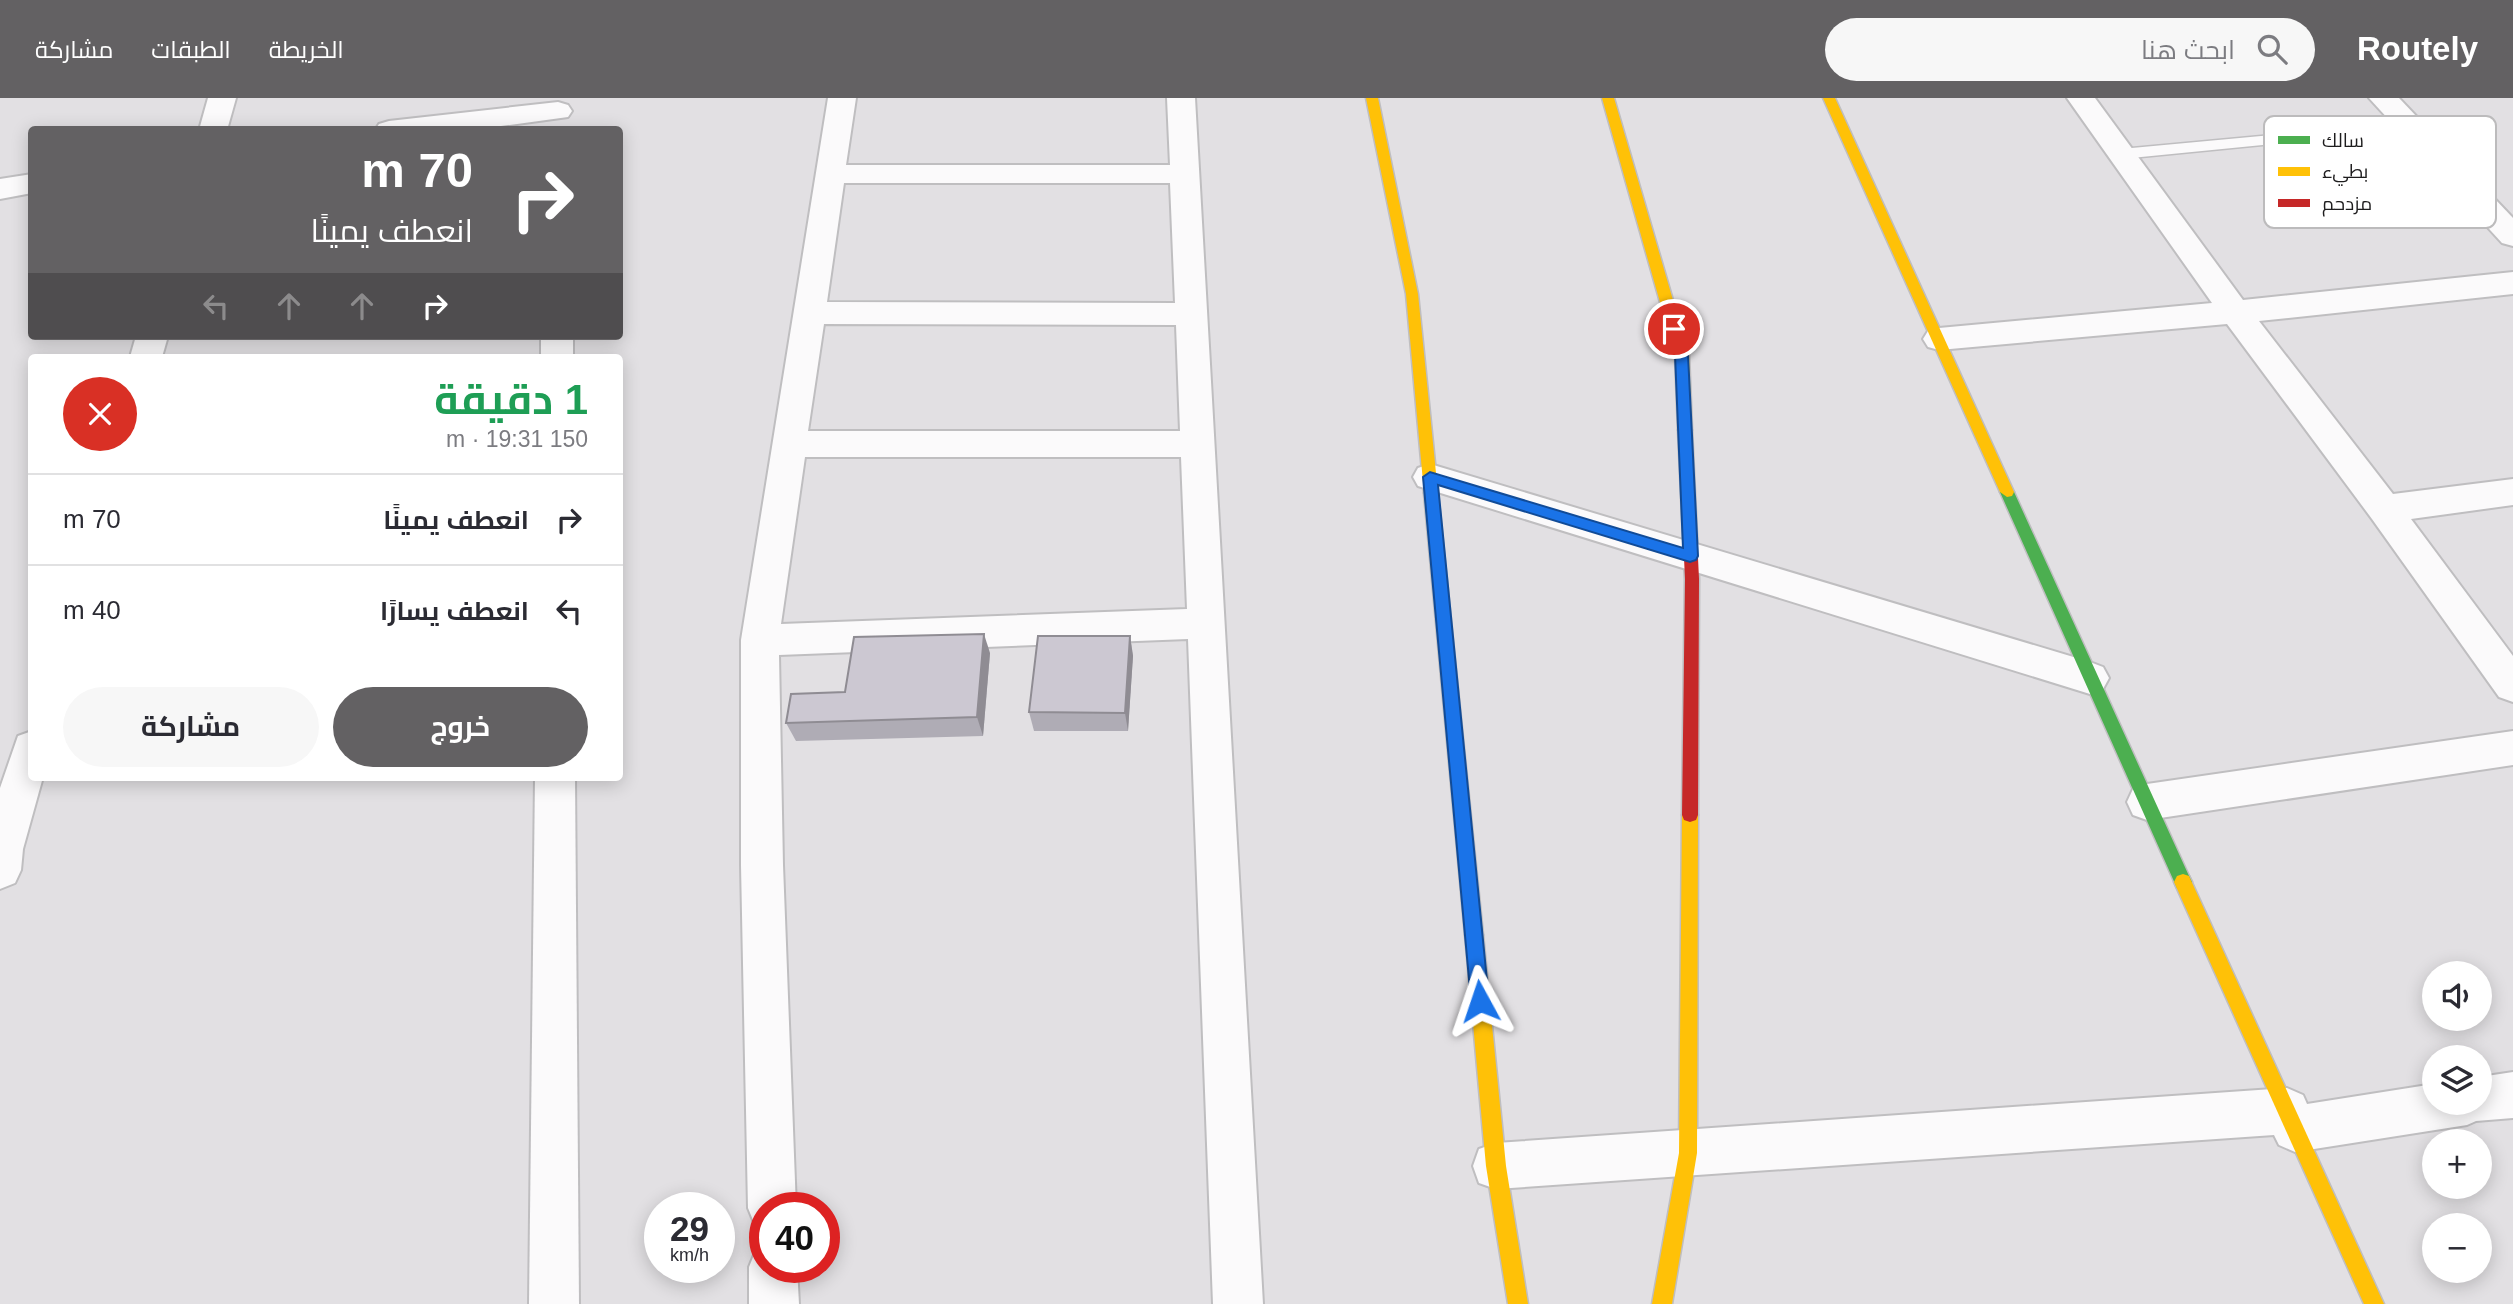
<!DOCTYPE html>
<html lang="ar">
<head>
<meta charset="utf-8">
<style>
	:root { --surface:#fff; --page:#f7f7f7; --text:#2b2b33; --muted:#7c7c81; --line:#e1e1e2; --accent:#636163 }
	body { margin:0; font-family:Helvetica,Cairo,sans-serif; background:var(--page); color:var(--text); direction:rtl; height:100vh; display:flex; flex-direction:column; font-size:26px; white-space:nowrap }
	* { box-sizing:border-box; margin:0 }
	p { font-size:23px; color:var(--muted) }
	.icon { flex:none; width:38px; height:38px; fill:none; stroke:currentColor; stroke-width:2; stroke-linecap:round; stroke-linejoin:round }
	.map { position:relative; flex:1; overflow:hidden; direction:ltr }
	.sheet { position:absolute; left:28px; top:256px; width:595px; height:427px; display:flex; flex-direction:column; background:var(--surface); border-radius:7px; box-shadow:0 4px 18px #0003; direction:rtl }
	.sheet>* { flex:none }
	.top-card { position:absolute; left:28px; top:28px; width:595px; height:214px; border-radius:7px; box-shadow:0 4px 18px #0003; direction:rtl; background:#636163; color:#fff; overflow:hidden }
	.controls { position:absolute; left:2422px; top:863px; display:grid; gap:14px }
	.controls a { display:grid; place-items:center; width:70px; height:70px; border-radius:50%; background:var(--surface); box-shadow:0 4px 18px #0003; font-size:35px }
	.speed { position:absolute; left:644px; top:1094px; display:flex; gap:14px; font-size:35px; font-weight:700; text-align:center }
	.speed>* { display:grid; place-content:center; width:91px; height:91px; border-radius:50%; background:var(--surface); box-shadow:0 4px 18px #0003; line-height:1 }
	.speed small { font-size:18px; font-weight:400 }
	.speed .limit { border:10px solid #d22; background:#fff; color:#111 }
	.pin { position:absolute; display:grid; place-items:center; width:60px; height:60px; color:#fff; margin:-30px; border:4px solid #fff; border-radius:50%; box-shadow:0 2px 7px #0007 }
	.me { position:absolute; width:77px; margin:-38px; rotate:355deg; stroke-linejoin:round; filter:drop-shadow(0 0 5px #0008) }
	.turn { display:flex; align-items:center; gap:24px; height:147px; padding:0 35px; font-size:32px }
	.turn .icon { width:91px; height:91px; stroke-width:2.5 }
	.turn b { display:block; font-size:49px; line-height:60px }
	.lanes { display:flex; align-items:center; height:66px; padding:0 35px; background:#0003; justify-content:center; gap:35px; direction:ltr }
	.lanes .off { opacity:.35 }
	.round { display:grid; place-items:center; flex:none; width:74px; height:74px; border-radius:37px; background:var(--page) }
	.head { display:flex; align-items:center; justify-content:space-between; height:119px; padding:0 35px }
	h1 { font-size:42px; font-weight:700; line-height:52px; color:#1e9e55 }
	.button { display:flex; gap:14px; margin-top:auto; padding:14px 35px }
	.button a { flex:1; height:80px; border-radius:42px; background:var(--accent); color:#fff; font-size:28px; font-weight:700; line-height:80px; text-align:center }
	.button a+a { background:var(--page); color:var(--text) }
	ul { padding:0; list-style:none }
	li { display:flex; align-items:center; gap:21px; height:91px; padding:0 35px; border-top:2px solid var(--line) }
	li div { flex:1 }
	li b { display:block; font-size:26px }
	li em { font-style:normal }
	header { display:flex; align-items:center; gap:42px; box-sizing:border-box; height:98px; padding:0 35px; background:var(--accent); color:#fff }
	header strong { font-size:33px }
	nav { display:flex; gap:38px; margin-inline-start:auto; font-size:24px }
	.search { width:490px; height:63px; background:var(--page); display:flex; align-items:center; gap:18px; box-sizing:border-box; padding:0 24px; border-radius:38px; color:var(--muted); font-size:26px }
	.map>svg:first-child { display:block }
</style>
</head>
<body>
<header>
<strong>Routely</strong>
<div class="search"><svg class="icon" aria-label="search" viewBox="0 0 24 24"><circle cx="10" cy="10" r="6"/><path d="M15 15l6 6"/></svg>ابحث هنا</div>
<nav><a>الخريطة</a><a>الطبقات</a><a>مشاركة</a></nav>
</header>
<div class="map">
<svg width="2513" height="1206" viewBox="0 0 2513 1206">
	<rect width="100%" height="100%" fill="#e2e0e3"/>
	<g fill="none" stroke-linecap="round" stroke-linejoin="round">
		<g stroke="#bfbec0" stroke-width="3">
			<polygon id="lane" points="2410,24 2415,26 2418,29 2415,32 2121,61 2113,56 2121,51"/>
		</g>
		<g stroke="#bfbec0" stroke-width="4">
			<g id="street">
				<polygon points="208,0 236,0 227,32 199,32"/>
				<path d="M 828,0 L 856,0 L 846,67 L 1170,67 L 1167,0 L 1195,0 L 1263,1206 L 1213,1206 L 1188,541 L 779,557 L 783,767 L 796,1110 L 765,1110 L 765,1131 L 755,1127 L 748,1110 L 741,767 L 741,542 ZM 844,85 L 1170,85 L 1175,205 L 827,204 ZM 824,226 L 1176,227 L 1180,333 L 808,333 ZM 805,359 L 1181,359 L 1187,511 L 781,526 Z"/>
				<polygon points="2067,0 2095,0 2243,202 2513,174 2513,196 2259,223 2393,396 2513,381 2513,407 2411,421 2513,558 2513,604 2499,599 2372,421 2227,226 1939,252 1928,249 1923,241 1928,233 1939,230 2212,205"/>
				<polygon points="2369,0 2399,0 2513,120 2513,148 2502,145"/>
				<polygon points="558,4 568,7 572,13 568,19 472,32 375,32 379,26 389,23"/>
				<polygon points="32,76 32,95 0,101 0,81"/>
				<polygon points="136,238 168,238 162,259 130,259"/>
				<rect x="541" y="238" width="32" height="21"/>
				<polygon points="1430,366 2090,564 2103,569 2109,580 2103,591 2090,596 1418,388 1413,379 1418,370"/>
				<polygon points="32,633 32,679 43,679 23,751 21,772 15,785 0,791 0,690 18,638"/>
				<polygon points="2513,633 2513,667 2147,722 2133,717 2127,704 2133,691 2147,686"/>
				<polygon points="535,679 575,679 579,1206 529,1206"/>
				<polygon points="2513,974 2513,1020 2476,1023 2467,1027 2295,1054 2279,1047 2274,1037 1496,1091 1479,1085 1473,1068 1479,1051 1496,1045 2287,990 2303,997 2307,1006 2434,986 2434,1004 2480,1004 2480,979"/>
				<polygon points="765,1148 765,1169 797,1169 799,1206 749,1206 749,1169 756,1152"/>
			</g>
		</g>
		<g stroke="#bfbec0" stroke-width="3">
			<g id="fast">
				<polygon points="2007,389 2014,394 2189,778 2192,784 2189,790 2183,792 2177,790 2000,394"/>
				<polygon points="1431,390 1438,395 1483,837 1480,843 1474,845 1468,843 1465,837 1424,395"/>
			</g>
		</g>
		<g stroke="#bfbec0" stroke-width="3">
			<g id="slow">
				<polygon points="1366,0 1378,0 1418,196 1438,395 1431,400 1424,395 1406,196"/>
				<polygon points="1602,0 1614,0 1689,257 1692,332 1685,337 1678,332 1675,257"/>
				<polygon points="1823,0 1835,0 2014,394 2012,398 2007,399 2000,394"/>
				<polygon points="1690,710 1696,712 1698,717 1697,1055 1672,1206 1652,1206 1679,1055 1682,717 1684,712"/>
				<polygon points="2183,776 2189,778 2384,1206 2364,1206 2174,784 2177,778"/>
				<polygon points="1474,829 1480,831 1483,837 1506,1068 1528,1206 1508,1206 1486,1068 1465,837 1468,831"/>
			</g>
		</g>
		<g stroke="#bfbec0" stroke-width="3">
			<polygon id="jam" points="1685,327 1692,332 1699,481 1698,717 1696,722 1690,724 1684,722 1682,717 1685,481 1678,332"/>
		</g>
		<use href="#lane" fill="#fbfafb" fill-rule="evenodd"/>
		<use href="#street" fill="#fbfafb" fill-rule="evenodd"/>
		<use href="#fast" fill="#4caf50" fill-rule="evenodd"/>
		<use href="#slow" fill="#ffc107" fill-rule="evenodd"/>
		<use href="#jam" fill="#c62828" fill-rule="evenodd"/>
	</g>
	<g fill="#afacb5">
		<polygon points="1130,538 1133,558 1128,633 1034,633 1029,614"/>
		<polygon points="990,555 983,638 796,643 786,625 845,594"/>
	</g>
	<g fill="#8f8c93">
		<polygon points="984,536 990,555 983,638 977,619"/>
		<polygon points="1130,538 1133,558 1128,633 1125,615"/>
	</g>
	<g fill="#ccc8d2" stroke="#8f8c93" stroke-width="2">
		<polygon points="984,536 977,619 786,625 791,596 845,594 854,539"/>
		<polygon points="1038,538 1130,538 1125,615 1029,614"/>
	</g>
	<polygon fill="#1a73e8" stroke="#114b97" stroke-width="2" points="1674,227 1681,231 1688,257 1698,458 1696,462 1690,464 1438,387 1489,903 1487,909 1480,912 1474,909 1471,903 1423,379 1430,374 1683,450 1675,257 1667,231"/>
	<rect x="2264" y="18" width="232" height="112" rx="10" fill="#fff" stroke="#bcbbbc" stroke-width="2"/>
	<rect x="2278" y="38" width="32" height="8" fill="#4caf50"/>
	<rect x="2278" y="69" width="32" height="9" fill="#ffc107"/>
	<rect x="2278" y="101" width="32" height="8" fill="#c62828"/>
	<g font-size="19" fill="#1e1d1e">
		<text x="2322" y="49">سالك</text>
		<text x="2322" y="80">بطيء</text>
		<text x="2322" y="112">مزدحم</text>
	</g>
</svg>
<div class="controls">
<a><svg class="icon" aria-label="sound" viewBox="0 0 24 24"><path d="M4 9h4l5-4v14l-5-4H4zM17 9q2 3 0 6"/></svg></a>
<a><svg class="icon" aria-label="layers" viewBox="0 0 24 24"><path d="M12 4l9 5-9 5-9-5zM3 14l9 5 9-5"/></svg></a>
<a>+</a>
<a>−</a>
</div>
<div class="speed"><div>29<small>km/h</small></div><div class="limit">40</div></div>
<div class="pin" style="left:1674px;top:231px;background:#d93025"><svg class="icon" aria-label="arrive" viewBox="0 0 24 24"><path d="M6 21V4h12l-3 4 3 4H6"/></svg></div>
<svg class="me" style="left:1480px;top:903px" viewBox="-20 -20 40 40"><path d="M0-17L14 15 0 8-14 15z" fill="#1a73e8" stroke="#fff" stroke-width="4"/></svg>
<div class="top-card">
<div class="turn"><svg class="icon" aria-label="right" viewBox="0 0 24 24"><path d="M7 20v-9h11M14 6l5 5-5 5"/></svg><div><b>70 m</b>انعطف يمينًا</div></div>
<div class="lanes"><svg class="icon off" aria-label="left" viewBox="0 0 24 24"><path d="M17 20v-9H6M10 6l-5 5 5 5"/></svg><svg class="icon off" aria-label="ahead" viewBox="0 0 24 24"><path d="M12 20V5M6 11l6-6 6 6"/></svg><svg class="icon off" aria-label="ahead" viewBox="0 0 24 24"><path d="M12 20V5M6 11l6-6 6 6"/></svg><svg class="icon" aria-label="right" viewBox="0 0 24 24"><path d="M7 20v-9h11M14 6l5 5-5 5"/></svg></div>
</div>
<section class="sheet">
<div class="head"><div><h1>1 دقيقة</h1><p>150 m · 19:31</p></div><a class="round" style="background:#d93025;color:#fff"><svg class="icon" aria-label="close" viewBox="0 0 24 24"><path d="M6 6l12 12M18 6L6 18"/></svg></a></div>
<ul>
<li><svg class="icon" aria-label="right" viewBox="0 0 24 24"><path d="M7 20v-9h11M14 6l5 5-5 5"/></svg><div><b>انعطف يمينًا</b></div><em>70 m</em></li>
<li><svg class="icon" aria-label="left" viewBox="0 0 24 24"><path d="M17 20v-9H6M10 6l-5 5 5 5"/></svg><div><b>انعطف يسارًا</b></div><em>40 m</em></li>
</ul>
<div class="button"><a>خروج</a><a>مشاركة</a></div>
</section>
</div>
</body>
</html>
